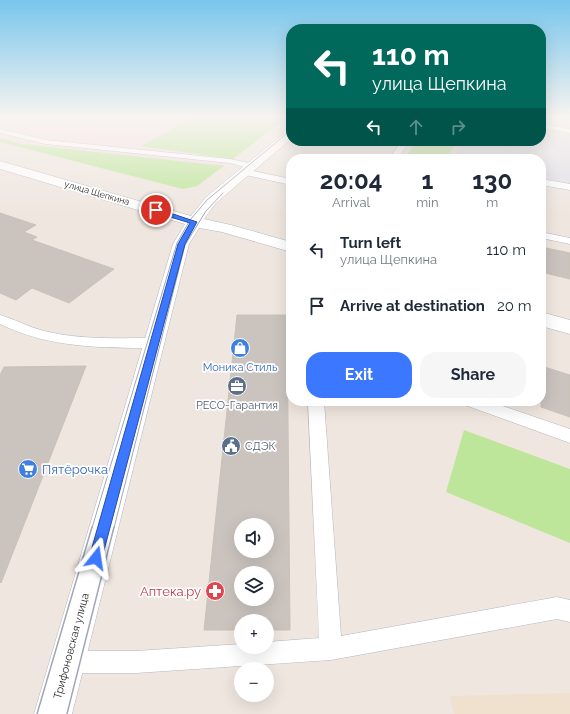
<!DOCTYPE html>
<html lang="en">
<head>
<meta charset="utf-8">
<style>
	:root { --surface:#fff; --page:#f6f6f7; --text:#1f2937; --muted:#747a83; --accent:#3c77ff }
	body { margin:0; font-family:Raleway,sans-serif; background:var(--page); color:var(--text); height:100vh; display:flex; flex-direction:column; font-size:15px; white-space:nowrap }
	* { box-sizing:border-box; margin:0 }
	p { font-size:13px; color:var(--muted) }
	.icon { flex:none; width:22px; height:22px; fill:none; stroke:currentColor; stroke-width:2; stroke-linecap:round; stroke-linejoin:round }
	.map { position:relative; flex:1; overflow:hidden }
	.drawer { position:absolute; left:286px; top:154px; width:260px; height:252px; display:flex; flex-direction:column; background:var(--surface); border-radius:16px; box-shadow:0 4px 16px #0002 }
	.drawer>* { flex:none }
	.guide { position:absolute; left:286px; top:24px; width:260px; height:122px; border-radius:16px; box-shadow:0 4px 16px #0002; background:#00695c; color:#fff; overflow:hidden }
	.buttons { position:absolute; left:234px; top:518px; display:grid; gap:8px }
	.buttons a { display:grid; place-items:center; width:40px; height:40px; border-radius:50%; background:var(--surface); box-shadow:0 4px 16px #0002; font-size:20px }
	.pin { position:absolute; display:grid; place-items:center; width:34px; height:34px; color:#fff; margin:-17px; border:2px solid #fff; border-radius:50%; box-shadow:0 1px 4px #0007 }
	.me { position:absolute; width:44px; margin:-22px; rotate:15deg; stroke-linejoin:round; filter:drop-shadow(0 0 3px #0008) }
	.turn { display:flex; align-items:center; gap:14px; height:84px; padding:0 20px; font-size:18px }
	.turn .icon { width:52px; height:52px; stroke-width:2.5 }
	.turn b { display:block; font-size:28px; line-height:34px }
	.lanes { display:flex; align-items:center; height:38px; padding:0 20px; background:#0003; justify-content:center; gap:20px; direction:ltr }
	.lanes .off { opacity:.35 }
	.eta { display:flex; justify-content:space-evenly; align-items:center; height:68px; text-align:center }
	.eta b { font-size:24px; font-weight:700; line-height:28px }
	.cta { display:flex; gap:8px; margin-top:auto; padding:8px 20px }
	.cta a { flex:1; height:46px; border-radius:16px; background:var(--accent); color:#fff; font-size:16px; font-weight:700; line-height:46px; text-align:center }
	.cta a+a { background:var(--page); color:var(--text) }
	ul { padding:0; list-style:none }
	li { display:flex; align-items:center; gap:12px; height:56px; padding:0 20px }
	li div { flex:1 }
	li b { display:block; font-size:15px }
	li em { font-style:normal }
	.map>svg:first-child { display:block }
</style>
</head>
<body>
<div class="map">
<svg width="570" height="714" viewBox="0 0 570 714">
	<rect width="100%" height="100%" fill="#efe6df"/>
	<polygon fill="#e1dfe7" points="541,129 570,134 570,184 541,178 541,159 454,159 464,141 541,141"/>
	<polygon fill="#f0e1ce" points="570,693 570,714 454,714 450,696"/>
	<polygon fill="#f5dde1" points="0,116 289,116 197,186 183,189 0,142"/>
	<g fill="#bde69a">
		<polygon points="196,116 289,116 233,159 141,146"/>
		<polygon points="0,138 22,144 224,166 197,186 183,189 0,142"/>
		<polygon points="417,141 436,141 455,144 446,159 404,159"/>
		<polygon points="464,430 570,469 570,543 446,492"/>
	</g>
	<g fill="#cac3be" stroke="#cac2b8" fill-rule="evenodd">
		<polygon points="0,213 36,225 24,232 37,237 32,240 114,269 69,303 32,288 16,300 0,293"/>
		<polygon points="541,247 570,253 570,279 541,272"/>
		<path d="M 237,315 L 287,315 L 290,630 L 267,630 L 267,621 L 241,621 L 241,630 L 204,630 ZM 241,525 L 267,525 L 267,551 L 241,551 ZM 241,573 L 267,573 L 267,599 L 241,599 Z"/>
		<polygon points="86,366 1,583 0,582 0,375 4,367"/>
		<polygon points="541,366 570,375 570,417 541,407"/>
	</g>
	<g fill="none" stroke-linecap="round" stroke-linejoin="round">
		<g stroke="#b3b7c1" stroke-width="1">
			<g id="service">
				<polygon points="541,124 570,129 570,133 541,128"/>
				<polygon points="0,129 46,140 230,159 254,164 255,166 251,169 230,163 46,144 0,133"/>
				<polygon points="402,141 410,141 397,159 389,159"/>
				<polygon points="244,169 291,179 291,185 241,174 240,172"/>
				<polygon points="541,179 570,184 570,190 541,185"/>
				<polygon points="541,232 570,238 570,244 541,238"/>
				<path d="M 0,315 C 15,319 28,327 44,331 C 80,340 118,338 155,338 L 160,340 L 162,343 L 160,346 L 155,348 C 102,348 49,348 0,324 Z"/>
				<polygon points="308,401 324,401 341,636 557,597 570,600 570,622 557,619 331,660 136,673 67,673 59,670 56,662 59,654 67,651 136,651 241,644 241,647 267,647 267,642 319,638"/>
				<polygon points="462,401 488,401 570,429 570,443 465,405"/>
			</g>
		</g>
		<g stroke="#b3b7c1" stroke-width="1">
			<g id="tertiary">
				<polygon points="291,129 291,139 216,203 204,219 231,225 291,242 291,252 222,232 199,228 189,244 72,714 34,714 173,244 185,224 0,169 0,161 191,216 206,197 287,131"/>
				<polygon points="541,312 570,320 570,334 541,326"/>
			</g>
		</g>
		<use href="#service" fill="#fff" fill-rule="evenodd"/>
		<use href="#tertiary" fill="#fff" fill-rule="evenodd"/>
		<g stroke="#a1a7b8" stroke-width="1">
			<polyline points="92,528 177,243 190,220 207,200 291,130"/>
			<polyline points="114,528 185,245 206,211 223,193"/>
		</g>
		<g stroke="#a1a7b8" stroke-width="1.5">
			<polyline points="37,714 92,527"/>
			<polyline points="67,714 114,527"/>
		</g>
	</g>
	<linearGradient id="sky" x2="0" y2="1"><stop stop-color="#78c6ec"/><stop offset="0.54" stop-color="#f8f4f1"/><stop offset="1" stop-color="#f8f4f1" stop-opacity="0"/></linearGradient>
	<rect width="570" height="216" fill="url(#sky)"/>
	<polygon fill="#3c77ff" stroke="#274da6" points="154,209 158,209 197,222 185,244 102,558 100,563 96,565 91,563 89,558 178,244 190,223 154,212"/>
	<defs>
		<g id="shop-disc" transform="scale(1)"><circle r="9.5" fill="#3f7fe0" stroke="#fff"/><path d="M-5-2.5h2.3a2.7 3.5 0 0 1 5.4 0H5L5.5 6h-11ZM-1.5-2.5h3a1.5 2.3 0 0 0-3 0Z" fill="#fff"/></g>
		<g id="office-disc" transform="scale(1)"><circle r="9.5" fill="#5c6f8a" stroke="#fff"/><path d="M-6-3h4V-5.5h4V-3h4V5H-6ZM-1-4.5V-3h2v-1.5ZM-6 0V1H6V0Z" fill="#fff"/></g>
		<g id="civic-disc" transform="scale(1)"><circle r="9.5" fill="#5c6f8a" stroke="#fff"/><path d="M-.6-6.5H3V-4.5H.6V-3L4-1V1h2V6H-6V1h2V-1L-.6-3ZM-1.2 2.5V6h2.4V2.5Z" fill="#fff"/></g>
		<g id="supermarket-disc" transform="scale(1)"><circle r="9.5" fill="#3f7fe0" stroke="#fff"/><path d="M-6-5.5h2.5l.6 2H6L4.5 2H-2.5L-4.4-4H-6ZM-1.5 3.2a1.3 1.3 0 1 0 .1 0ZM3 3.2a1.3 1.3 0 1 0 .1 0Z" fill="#fff"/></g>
		<g id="pharmacy-disc" transform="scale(1)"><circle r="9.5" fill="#e0444e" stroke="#fff"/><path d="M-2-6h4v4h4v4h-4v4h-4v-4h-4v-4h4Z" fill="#fff"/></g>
	</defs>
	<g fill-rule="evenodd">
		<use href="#shop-disc" x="240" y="348"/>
		<use href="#office-disc" x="237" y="386"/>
		<use href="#civic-disc" x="231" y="446"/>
		<use href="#supermarket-disc" x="28" y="469"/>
		<use href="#pharmacy-disc" x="215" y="591"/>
	</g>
	<g text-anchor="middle" stroke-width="3.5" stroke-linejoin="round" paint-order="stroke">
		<g font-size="9" fill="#2d2d2d" stroke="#fff">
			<text transform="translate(97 193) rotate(16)" y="3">улица Щепкина</text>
		</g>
		<g font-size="11" fill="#366cbe" stroke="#fff">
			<text x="240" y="371">Моника Стиль</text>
		</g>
		<g font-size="11" fill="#4e5e75" stroke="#fff">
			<text x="237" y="409">РЕСО-Гарантия</text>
			<text x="245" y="450" text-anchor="start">СДЭК</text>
		</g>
		<g font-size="11" fill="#2d2d2d" stroke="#fff">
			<text transform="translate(71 646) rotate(-75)" y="4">Трифоновская улица</text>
		</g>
		<g font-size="13" fill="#366cbe" stroke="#fff" text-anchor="start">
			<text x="42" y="474">Пятёрочка</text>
		</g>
		<g font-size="13" fill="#be3a42" stroke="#fff" text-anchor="end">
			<text x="201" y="596">Аптека.ру</text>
		</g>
	</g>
</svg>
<div class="buttons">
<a><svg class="icon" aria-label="sound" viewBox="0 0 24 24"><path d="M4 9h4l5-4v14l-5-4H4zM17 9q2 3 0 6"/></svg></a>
<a><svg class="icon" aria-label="layers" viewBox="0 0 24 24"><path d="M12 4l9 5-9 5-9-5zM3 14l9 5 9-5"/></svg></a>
<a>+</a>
<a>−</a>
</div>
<div class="pin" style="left:156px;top:210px;background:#d93025"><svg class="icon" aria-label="arrive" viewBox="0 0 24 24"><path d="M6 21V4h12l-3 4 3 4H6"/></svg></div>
<svg class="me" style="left:96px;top:558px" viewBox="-20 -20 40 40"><path d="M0-17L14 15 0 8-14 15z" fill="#3c77ff" stroke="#fff" stroke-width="4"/></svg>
<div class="guide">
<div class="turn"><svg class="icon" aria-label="left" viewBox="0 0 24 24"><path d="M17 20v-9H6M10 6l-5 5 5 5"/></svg><div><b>110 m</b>улица Щепкина</div></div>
<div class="lanes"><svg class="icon" aria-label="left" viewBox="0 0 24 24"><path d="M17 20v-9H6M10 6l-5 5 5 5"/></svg><svg class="icon off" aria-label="ahead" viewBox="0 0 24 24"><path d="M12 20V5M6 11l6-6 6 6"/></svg><svg class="icon off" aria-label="right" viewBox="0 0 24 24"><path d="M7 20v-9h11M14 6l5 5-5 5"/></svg></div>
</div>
<section class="drawer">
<div class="eta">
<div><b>20:04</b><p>Arrival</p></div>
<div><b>1</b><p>min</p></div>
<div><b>130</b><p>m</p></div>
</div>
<ul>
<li><svg class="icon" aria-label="left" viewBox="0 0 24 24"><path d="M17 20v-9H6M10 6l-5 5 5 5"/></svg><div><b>Turn left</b><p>улица Щепкина</p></div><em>110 m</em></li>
<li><svg class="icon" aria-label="arrive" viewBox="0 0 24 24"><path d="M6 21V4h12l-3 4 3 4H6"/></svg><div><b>Arrive at destination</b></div><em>20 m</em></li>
</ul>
<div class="cta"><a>Exit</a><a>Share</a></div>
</section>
</div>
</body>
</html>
